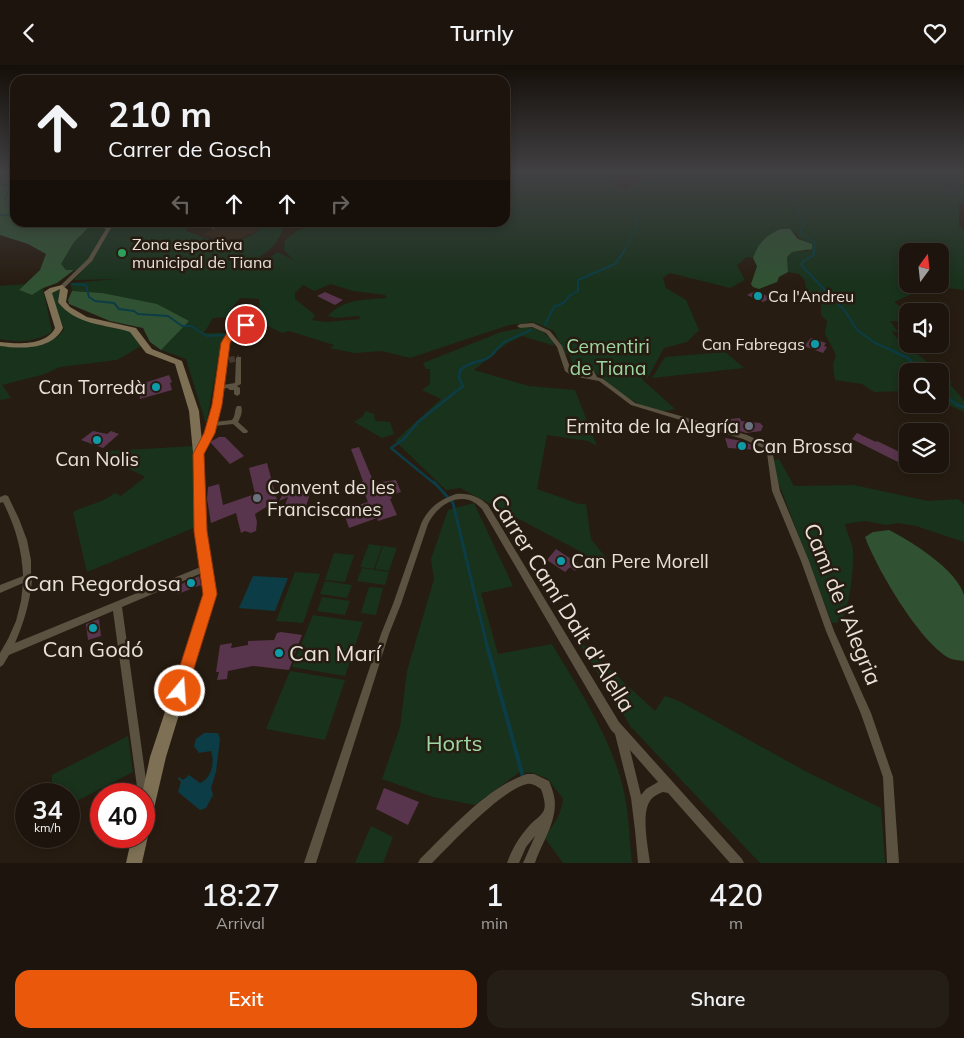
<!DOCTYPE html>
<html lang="en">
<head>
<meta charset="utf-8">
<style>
	:root { --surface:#1d150d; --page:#251e16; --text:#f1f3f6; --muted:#a09f9d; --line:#3b342e; --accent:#ea580c }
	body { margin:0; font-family:Mulish,sans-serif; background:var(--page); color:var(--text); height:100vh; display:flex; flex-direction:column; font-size:19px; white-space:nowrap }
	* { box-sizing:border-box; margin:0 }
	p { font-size:16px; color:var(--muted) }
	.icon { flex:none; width:28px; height:28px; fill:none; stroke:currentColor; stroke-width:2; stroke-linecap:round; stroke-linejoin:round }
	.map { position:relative; height:798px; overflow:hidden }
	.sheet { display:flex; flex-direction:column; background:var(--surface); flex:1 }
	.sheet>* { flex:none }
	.top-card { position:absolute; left:10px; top:10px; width:500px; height:152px; border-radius:15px; box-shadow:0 2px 8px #0003,0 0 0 1px var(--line); background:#1d150d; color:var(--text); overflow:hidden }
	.needle { width:32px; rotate:15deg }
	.controls { position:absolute; left:899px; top:178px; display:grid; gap:10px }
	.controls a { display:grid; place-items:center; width:50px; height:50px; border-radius:10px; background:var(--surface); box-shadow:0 2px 8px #0003,0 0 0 1px var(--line); font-size:25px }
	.speed { position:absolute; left:15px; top:718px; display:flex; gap:10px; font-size:25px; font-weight:700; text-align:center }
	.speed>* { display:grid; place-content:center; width:65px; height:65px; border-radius:50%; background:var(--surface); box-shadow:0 2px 8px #0003,0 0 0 1px var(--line); line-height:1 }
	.speed small { font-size:12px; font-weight:400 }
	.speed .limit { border:8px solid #d22; background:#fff; color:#111 }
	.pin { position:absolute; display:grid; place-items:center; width:42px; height:42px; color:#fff; margin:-21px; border:2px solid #fff; border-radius:50%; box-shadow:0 1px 5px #0007 }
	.me { position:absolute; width:55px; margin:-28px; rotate:18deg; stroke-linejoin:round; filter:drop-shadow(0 0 4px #0008) }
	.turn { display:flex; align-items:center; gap:18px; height:105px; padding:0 15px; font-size:22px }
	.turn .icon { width:65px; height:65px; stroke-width:2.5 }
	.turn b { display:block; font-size:35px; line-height:42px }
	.lanes { display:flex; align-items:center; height:48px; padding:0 15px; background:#0003; justify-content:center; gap:25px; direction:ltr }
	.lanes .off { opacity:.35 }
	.eta { display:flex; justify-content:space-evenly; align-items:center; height:85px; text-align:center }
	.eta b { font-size:30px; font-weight:600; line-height:35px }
	.button { display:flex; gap:10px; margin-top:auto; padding:10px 15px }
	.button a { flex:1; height:58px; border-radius:15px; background:var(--accent); color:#fff; font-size:20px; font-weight:600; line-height:58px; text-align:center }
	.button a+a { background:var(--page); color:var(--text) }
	header { display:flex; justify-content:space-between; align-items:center; height:65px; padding:0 15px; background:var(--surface); font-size:22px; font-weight:600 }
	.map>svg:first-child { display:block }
</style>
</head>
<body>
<header><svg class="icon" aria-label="back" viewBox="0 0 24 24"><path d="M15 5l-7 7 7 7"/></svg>Turnly<svg class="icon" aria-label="heart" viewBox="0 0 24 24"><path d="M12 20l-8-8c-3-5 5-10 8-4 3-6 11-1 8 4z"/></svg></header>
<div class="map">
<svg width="964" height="798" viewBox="0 0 964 798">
	<rect width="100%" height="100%" fill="#271c11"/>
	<polygon fill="#322312" points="230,158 261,158 256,167 242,173 220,175 203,169"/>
	<g fill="#19321c" fill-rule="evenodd">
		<path d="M 521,106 L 602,106 L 625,126 L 653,106 L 964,106 L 964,138 L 959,138 L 959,161 L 964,165 L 964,225 L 930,221 L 894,237 L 907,247 L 907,257 L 890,256 L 899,268 L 892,266 L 895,271 L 952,317 L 950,319 L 964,336 L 964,347 L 940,336 L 940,306 L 908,306 L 907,326 L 874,327 L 862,319 L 835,315 L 833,300 L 836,290 L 825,269 L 827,256 L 821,250 L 821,239 L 806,223 L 805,216 L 799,209 L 788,207 L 787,192 L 792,187 L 809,186 L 794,166 L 755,188 L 753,193 L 747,192 L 737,200 L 745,215 L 730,223 L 670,208 L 663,213 L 666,223 L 686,235 L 699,265 L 687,277 L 664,283 L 647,314 L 641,308 L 643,315 L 675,344 C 647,354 611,321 591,304 L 591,308 L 587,311 L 576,308 L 569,289 L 565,289 L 554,266 L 533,257 L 509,260 L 410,293 L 382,286 L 354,288 L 330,283 L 334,280 L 289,266 L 282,268 L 260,257 L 259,234 L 240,233 L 232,243 L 235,244 L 230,252 L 213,253 L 204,268 L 225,268 L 220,285 L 206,359 L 186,294 L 161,285 L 188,256 L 102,228 L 72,226 L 70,218 L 117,214 L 74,215 L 82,206 L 66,205 L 61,199 L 74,177 L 93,158 L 188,158 L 186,166 C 196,169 207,175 217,176 C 234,179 256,173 263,158 L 293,158 L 283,162 C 279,177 272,184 259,192 L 266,195 L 278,187 L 293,195 L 284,185 L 285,175 L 298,165 L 310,162 L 312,158 L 505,158 L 505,118 ZM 908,186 L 940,186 L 940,219 L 908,219 ZM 331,219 L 353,226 L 385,230 L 387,233 C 366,235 344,233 328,251 L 336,253 L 359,251 L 360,254 L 325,257 L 312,255 L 315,250 L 295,234 L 295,228 L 303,220 L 314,226 Z"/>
		<path d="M 25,219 L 19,225 L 32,230 L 43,223 L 52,267 C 34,277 20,278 0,274 L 0,221 Z"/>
		<path d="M 58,223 L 62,224 L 61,239 L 100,260 L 131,266 L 141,281 L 117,295 L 60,302 L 45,309 L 2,320 L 11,333 L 0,335 L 0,281 C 19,284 54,283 64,264 L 50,228 Z"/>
		<path d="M 527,262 C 539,263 550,270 555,281 L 522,271 L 506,279 L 474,305 L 529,321 L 575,325 L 597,381 L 588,376 L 547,370 L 537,424 L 579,439 L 586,439 L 591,474 L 607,494 L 600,501 L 583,488 L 460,423 L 446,425 L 395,376 L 441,334 L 422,325 L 430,319 L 430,304 L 426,304 L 423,298 L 501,267 Z"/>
		<polygon points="725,287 744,303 652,313 665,292"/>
		<polygon points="366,346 374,349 375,356 390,357 394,369 382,373 354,357 362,352"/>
		<path d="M 195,381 L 196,462 L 87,507 L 73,447 C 87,440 102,438 115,428 L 121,431 L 145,412 L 103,390 L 108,386 Z"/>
		<path d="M 779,394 L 794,421 L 854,420 L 928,436 L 958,434 L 964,439 L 964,477 L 916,461 L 898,458 L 886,460 L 865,456 L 845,459 C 847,468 852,477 853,485 C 854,502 850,545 840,557 L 832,558 L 779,419 L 773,396 Z"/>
		<path d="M 474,438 L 513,521 L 481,528 L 498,589 L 552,579 C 578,623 607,666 621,715 C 629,741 629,771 632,798 L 563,798 L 544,772 C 554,760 561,750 563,734 L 548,714 L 533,708 L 520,707 L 475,740 L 433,732 L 382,714 L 400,662 L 407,606 L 434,514 L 431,494 L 448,445 Z"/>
		<polygon points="369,479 382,481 374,504 360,502"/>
		<polygon points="383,481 397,483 389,506 375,504"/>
		<polygon points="334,488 354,490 345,517 325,515"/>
		<polygon points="362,503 389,507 385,520 357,516"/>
		<polygon points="295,507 320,509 303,558 276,556"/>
		<polygon points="325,516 352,520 347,533 320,529"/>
		<polygon points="369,522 383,523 376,550 361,548"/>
		<polygon points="322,532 350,536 345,550 317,546"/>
		<polygon points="313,550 363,557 345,611 292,602"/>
		<polygon points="579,578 583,579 655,646 665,631 679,636 807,707 881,743 885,798 760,798 631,662"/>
		<polygon points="290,606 345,615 325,675 266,664"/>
		<polygon points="128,671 133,707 69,740 69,729 52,729 52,710"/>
		<polygon points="371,761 393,772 383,798 355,798"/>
	</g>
	<g fill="#305233">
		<polygon points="0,106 15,106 15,158 93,158 74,177 61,199 66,205 74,205 57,218 43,223 32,230 19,225 40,205 46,189 28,179 0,170"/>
		<path d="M 781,164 L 790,164 L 798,174 L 812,179 L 812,184 L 792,187 L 787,192 L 788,207 L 779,212 L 777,217 L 759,224 L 753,222 L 751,219 L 757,201 L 753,193 C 758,178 766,170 781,164 Z"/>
		<polygon points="72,226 102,228 157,239 189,256 161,285 150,277 143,263 110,256 69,239 68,235"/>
		<path d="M 889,465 C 911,476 957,505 964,530 C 964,541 964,582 964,596 C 959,595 953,595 949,593 C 919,576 877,504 865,472 L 873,467 Z"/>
	</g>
	<g fill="#0c3c45">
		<polygon points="253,511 288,513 275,546 239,543"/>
		<path d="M 204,668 L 218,668 L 220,674 L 216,707 L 211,723 L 213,730 L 206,743 L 200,745 L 178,727 L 181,717 L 178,714 L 179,712 L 183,715 L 189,710 L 200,718 C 212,713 215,697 211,686 L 199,688 L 194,681 L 196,674 Z"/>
	</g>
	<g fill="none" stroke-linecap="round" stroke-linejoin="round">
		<g stroke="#0c3c45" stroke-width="1">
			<polyline points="795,106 796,118 791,129 798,148 805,159 800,164 801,168 815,178 814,186"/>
			<polyline points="900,106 961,130"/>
			<polyline points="951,106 964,135"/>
			<polyline points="0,119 10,121 5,134 15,140"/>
			<polyline points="633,125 656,106"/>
			<polyline points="0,150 15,150"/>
			<polyline points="624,186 638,159 636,153 629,148"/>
		</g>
		<g stroke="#0c3c45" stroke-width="2">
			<polyline points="814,185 814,190 802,197 802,201 845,246 857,265 875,278 898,288"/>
			<polyline points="73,219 86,220 89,232 95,236 114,238 119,244 134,246 138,249 168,251 182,261 191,261 207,271 226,270"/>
			<polyline points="545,260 554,242 565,237 569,231 578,226 578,215 615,199 625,185"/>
			<polyline points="234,269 247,268"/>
			<polyline points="493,288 504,277 531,265"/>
		</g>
		<g stroke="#0c3c45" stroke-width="2.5">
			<polyline points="895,287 908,293 920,306"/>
			<polyline points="940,326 957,340 964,342"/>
			<path d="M 435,419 L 391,383 L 404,374 L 418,357 L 463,321 L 459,313 L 460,305 C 475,293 483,300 495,287"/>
		</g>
		<polyline stroke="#0c3c45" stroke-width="3" points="434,417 453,438 488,585"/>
		<polyline stroke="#0c3c45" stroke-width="4" points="488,584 523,712"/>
	</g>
	<g fill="#59344d">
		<polygon points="755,226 761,228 771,233 763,237 747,230"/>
		<polygon points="325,227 343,235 335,240 317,231"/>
		<polygon points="811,273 826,278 824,281 827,282 823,288 804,281"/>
		<polygon points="169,310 172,317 170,318 172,325 140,334 139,327 141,319"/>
		<polygon points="740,353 741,356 760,358 763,361 761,366 746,368 737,365 730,354"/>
		<polygon points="93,366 107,369 111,366 119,369 103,383 81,375"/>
		<polygon points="857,368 876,377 877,376 904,389 898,397 852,374"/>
		<polygon points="219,372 225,372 244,391 230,399 210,377"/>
		<polygon points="725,373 742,376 757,382 758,385 728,383"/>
		<polygon points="359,382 374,418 396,415 401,427 391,430 392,433 390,434 397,450 378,456 377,453 349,463 343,445 368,437 360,417 363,416 351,384"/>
		<polygon points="267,398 277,435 270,435 271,439 255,449 257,457 256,466 251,468 245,466 241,468 236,448 211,458 207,434 208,422 219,419 223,440 255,429 249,403"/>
		<polygon points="285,425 311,425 305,445 283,446 288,432 279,436"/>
		<polygon points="556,484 580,500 575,506 570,502 565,507 547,495"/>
		<polygon points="199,511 201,520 178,529 177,521"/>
		<polygon points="99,554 101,571 88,575 86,559"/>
		<polygon points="281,567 302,570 289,605 253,601 228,606 227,614 217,615 219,607 216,607 220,580 232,578 231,583 248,580 248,576 274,575 277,568"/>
		<polygon points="384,723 419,737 408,760 376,744"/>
	</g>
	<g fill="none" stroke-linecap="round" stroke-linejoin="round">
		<polyline stroke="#44392f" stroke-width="6" stroke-dasharray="6 3" stroke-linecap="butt" points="229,295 239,293"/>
		<g fill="#5b5241" fill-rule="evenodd">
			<polygon points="111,158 139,158 137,159 113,159 107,162 111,163 92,196 64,223 60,223 60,221 88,194 106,164 105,164 103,161"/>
			<polygon points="216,158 220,158 220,162 212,164 212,162 217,160"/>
			<path d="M 246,258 L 248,259 L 248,261 L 233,269 L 229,278 L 223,320 L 235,318 L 236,293 L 237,292 L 241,292 L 241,319 L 237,321 L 240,323 L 240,329 L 237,331 L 234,329 L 234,325 L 230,325 L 227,323 L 222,324 L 220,340 L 215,357 L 232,355 C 236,350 234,346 237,341 L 241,341 C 243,346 241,352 238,357 L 248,366 L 247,368 L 243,368 L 233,359 L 214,361 L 212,368 L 201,391 L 197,391 L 196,389 L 206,368 L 214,340 L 223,278 L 229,267 Z"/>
			<polygon points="533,258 550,266 562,281 571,305 576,309 591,311 587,304 588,303 592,303 597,312 603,314 635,338 747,370 767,379 772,385 780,426 809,496 834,566 871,648 893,712 899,798 887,798 883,712 861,649 826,566 801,496 772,426 767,388 763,383 743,374 631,340 599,316 572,311 565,306 557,282 546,268 532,262 520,263 517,261 520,259"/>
			<path d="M 456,429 C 469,428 478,431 488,440 L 619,657 L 742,794 L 744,798 L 730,798 L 668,728 L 663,727 C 658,729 653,731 650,736 C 641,749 648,782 650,798 L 638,798 L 635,765 L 631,733 L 615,669 L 611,665 L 482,444 C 478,440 475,437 469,435 C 452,430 435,444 428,459 L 401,539 L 389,569 L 316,798 L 304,798 L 381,569 L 393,539 L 421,459 C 428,443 439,435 456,429 ZM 630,685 L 658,717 L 646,724 L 641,730 Z"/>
			<path d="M 5,430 L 8,431 L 19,454 L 27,475 L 31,495 L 31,509 L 33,512 L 32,515 C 30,537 24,557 15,578 L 203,501 L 206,499 L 209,501 L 210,503 L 209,505 L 122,542 L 148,729 L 147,733 L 144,734 L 144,729 L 138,729 L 113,546 L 9,590 L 3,600 L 0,602 L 0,588 L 8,574 L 16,556 L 21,536 L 23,518 L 0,528 L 0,520 L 23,511 C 22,484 15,461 3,437 L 0,438 L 0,432 Z"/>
			<path d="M 527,709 L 534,709 L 549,716 C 551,721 553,726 554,731 C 559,754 542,777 535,798 L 523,798 L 535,771 L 526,782 L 519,798 L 507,798 C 512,784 519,772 529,761 C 532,757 541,751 543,747 C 547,741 543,730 541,724 C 536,721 532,718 527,719 C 502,724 451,779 432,798 L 418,798 L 420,794 C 450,765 487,722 527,709 Z"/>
		</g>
		<g fill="#7d7054" fill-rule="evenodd">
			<path d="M 62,220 L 68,225 L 66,237 L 70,242 L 87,252 L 136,263 L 152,284 L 182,296 L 199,346 L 204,398 L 206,466 L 216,529 L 166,692 L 152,752 L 150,758 L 144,760 L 144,729 L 142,729 L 150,692 L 204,529 L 194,466 L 194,398 L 189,346 L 175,299 L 146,288 L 130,267 C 105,259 75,260 58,237 L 60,224 L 52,228 L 63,263 C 52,285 21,284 0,281 L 0,277 C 17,279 46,281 55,263 L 44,227 L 50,223 Z"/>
			<polygon points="144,764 148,771 142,798 126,798 132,771 144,771"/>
		</g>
	</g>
	<linearGradient id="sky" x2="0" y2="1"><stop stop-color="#150f09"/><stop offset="0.49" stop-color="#414043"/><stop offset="1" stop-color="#414043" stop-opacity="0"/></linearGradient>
	<rect width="964" height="218" fill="url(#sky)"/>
	<polygon fill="#ea580c" stroke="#983908" points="243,259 251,260 235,269 230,278 222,340 215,368 204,389 207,466 217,529 187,626 185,631 180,633 174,631 172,626 203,529 194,466 193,389 204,368 212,340 221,278 228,266"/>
	<circle fill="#2e9e5b" stroke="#271c11" stroke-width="2" cx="122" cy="188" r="5"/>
	<g fill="#0f9aa8" stroke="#271c11" stroke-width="2">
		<circle cx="758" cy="231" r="5"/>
		<circle cx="815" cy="279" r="5"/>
		<circle cx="156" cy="322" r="5"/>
		<circle cx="97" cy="375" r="5"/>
		<circle cx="742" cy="381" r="5"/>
		<circle cx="561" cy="496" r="5"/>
		<circle cx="191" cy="518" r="5"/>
		<circle cx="93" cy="563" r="5"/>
		<circle cx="279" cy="588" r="5"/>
	</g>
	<g fill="#6b7280" stroke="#271c11" stroke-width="2">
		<circle cx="749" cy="361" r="5"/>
		<circle cx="257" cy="433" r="5"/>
	</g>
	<g text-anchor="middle" stroke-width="5" stroke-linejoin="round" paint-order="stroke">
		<g font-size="16" fill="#e8e0d9" stroke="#271c11" text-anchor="start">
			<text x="132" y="185">Zona esportiva<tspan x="132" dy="18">municipal de Tiana</tspan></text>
			<text x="768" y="237">Ca l'Andreu</text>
			<text x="805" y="285" text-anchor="end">Can Fabregas</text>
		</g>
		<g font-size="19" fill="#9dd7a2" stroke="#271c11">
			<text x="608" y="288">Cementiri<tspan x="608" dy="22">de Tiana</tspan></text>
		</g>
		<g font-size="19" fill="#e8e0d9" stroke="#271c11" text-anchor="start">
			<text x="146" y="329" text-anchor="end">Can Torredà</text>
			<text x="739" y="368" text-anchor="end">Ermita de la Alegría</text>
			<text x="752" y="388">Can Brossa</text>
			<text x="97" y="401" text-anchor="middle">Can Nolis</text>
			<text x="267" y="429">Convent de les<tspan x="267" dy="22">Franciscanes</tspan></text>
			<text x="571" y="503">Can Pere Morell</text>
		</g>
		<g font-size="22" fill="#e8e0d9" stroke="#271c11" text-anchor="end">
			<text x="181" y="526">Can Regordosa</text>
			<text x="93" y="592" text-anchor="middle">Can Godó</text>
			<text x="289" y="596" text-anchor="start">Can Marí</text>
		</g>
		<g font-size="22" fill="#e8e0d9" stroke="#271c11">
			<text transform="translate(563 538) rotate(58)" y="8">Carrer Camí Dalt d'Alella</text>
			<text transform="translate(843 539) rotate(68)" y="8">Camí de l'Alegria</text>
		</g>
		<g font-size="22" fill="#9dd7a2" stroke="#271c11">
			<text x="454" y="686">Horts</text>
		</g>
	</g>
</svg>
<div class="controls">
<a><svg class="needle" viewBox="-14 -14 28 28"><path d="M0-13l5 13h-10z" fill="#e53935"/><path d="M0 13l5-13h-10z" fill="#a09f9d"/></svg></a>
<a><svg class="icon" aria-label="sound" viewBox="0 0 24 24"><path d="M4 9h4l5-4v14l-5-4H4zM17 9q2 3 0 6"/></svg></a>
<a><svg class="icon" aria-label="search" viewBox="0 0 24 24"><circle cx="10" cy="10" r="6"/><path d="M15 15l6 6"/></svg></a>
<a><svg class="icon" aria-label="layers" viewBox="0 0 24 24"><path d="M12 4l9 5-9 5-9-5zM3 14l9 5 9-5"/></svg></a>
</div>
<div class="speed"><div>34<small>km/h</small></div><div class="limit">40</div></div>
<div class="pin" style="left:246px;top:260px;background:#d93025"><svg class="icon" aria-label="arrive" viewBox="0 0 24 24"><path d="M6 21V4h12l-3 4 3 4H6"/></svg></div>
<svg class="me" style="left:180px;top:626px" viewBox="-20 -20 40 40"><circle r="17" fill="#ea580c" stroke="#fff" stroke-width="3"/><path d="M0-11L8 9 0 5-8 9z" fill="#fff"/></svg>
<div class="top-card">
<div class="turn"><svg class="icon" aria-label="ahead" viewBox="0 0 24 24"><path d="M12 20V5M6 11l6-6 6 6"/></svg><div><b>210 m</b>Carrer de Gosch</div></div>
<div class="lanes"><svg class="icon off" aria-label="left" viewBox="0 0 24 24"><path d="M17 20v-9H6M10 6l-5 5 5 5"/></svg><svg class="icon" aria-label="ahead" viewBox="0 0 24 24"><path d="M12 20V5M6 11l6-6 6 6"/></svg><svg class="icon" aria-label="ahead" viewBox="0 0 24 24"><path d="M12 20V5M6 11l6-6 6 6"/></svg><svg class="icon off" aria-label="right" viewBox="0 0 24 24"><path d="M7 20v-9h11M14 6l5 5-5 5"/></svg></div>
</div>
</div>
<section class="sheet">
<div class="eta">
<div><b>18:27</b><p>Arrival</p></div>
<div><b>1</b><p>min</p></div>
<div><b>420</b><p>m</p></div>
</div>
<div class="button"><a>Exit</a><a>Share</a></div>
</section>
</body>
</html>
